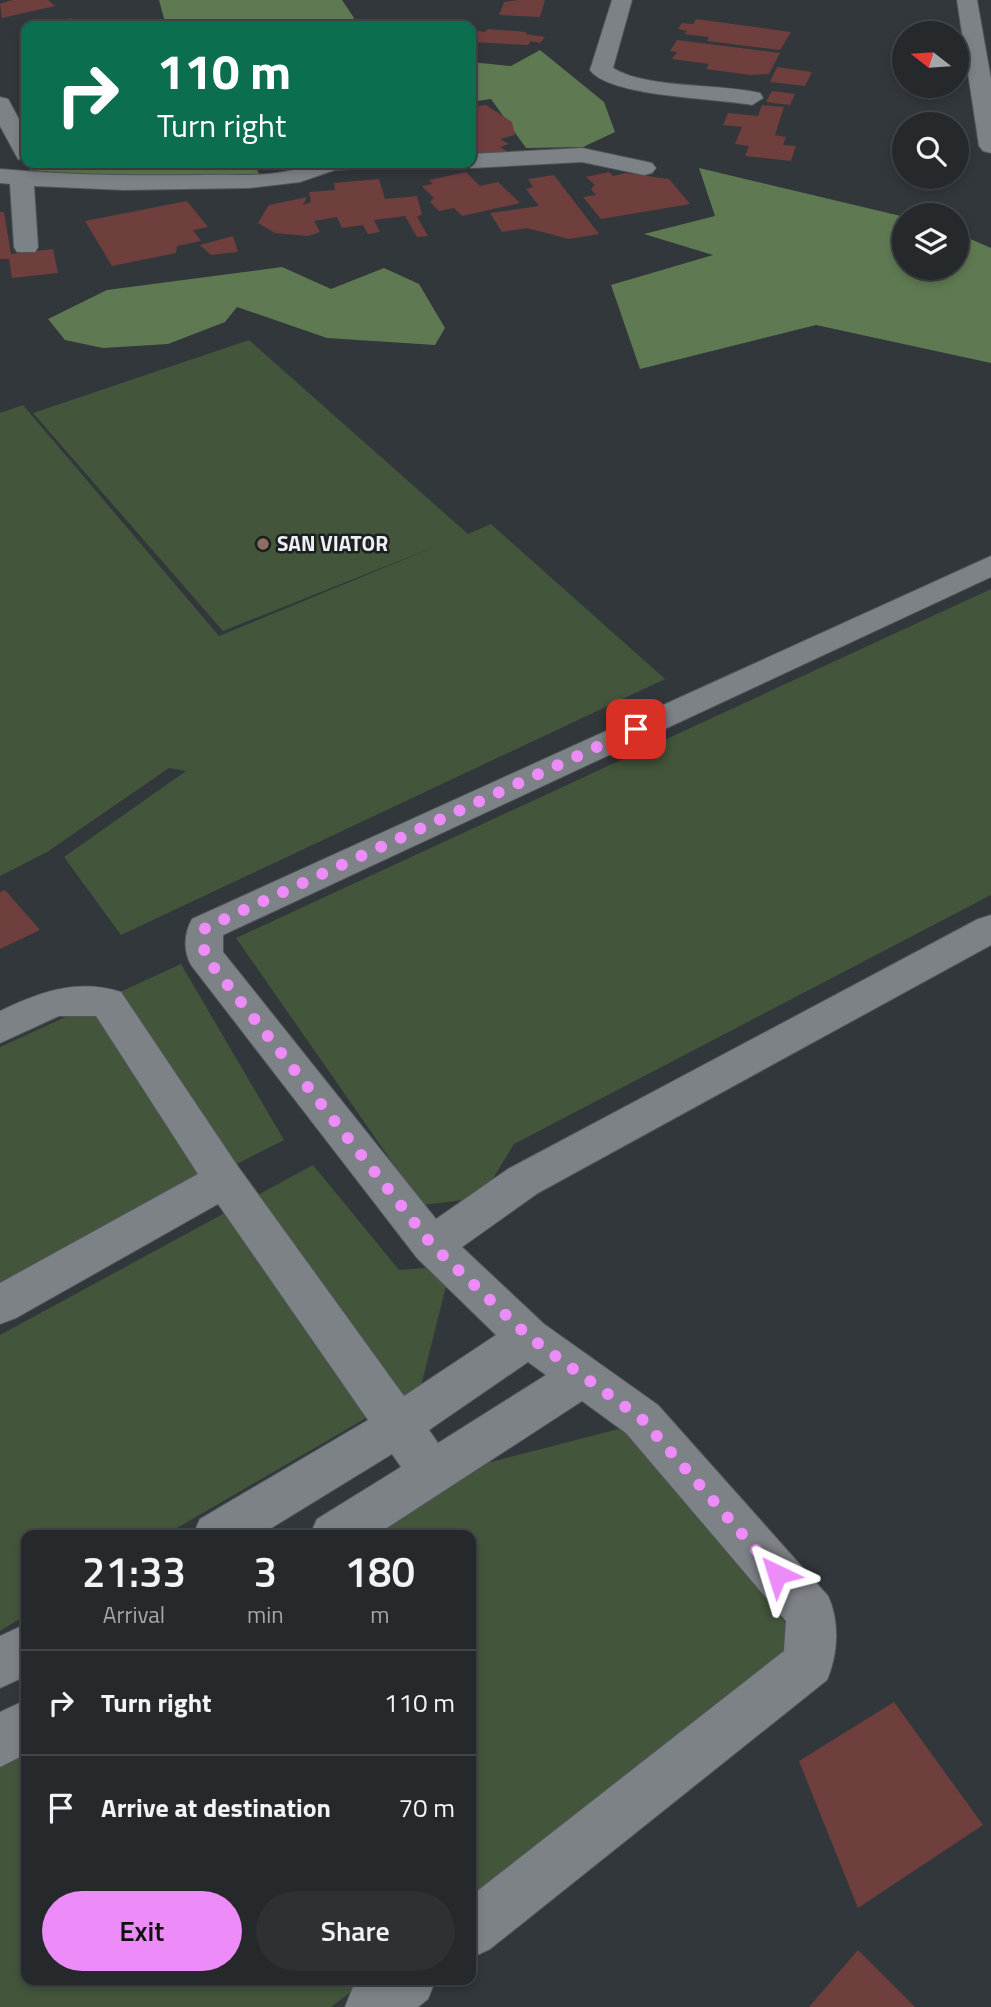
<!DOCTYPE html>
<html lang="en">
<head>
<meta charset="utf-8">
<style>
	:root { --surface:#26292c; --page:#2e3134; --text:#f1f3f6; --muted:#a4a6a9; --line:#424548; --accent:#ed8cf9 }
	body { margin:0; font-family:"Titillium Web",sans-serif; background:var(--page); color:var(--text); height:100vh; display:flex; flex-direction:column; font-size:26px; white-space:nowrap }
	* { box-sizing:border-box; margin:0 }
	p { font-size:23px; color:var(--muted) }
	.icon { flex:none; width:38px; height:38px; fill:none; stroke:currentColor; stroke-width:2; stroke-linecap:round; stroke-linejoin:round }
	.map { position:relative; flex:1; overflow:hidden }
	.drawer { position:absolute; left:21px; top:1530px; width:455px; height:455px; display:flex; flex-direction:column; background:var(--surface); border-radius:14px; box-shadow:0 4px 10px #0003,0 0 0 2px var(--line) }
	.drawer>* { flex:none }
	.guide { position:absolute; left:21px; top:21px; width:455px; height:147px; border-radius:14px; box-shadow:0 4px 10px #0003,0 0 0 2px var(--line); background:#0b6e4f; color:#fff; overflow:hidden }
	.needle { width:46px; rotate:287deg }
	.buttons { position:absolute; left:892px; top:21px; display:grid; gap:14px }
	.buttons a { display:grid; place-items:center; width:77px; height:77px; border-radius:50%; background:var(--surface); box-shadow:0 4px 10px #0003,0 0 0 2px var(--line); font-size:35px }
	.pin { position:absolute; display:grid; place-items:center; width:60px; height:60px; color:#fff; margin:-30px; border-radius:14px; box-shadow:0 4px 10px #0006 }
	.me { position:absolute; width:77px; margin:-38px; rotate:319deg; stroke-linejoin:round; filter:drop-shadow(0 0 5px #0008) }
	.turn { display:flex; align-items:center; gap:24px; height:147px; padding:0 21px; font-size:32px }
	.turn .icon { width:91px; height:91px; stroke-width:2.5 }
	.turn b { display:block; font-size:49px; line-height:60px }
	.eta { display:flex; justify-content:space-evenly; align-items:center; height:119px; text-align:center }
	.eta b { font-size:42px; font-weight:600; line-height:49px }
	.primary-button { display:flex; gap:14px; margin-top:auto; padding:14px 21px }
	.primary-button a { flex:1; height:80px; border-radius:42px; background:var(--accent); color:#111; font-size:28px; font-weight:600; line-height:80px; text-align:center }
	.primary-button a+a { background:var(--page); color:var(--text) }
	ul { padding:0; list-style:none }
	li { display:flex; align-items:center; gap:21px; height:105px; padding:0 21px; border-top:2px solid var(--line) }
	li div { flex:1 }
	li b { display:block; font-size:26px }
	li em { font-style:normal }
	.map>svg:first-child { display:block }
</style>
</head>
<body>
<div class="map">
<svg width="991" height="2007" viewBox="0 0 991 2007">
	<rect width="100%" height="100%" fill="#32373b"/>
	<g fill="#43553b">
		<polygon points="249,340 468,534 491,524 665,679 121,935 64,857 186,771 169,768 47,852 0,876 0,413 23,405 219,636 439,545 223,631 33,413"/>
		<polygon points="991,589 991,895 514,1144 481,1198 422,1205 236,938"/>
		<polygon points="181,964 284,1140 0,1285 0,1047"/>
		<polygon points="313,1165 399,1270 451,1266 421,1386 165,1535 26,1535 26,1615 0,1631 0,1335"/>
		<polygon points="634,1425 809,1654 471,1903 471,1535 362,1535 467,1468"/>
		<polygon points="26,1750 26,1979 368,1979 331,2007 0,2007 0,1766"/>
	</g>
	<g fill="#5f7a52">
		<polygon points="159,0 342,0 354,18 355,26 166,26"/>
		<polygon points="540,50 604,102 615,132 583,147 526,148 491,99 471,102 471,62 511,66"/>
		<polygon points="40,163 254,163 259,174 123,179 29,170"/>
		<polygon points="699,168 905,217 905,268 957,268 957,233 991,248 991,363 816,325 640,369 611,285 713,255 644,234 715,216"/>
		<polygon points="282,267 331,289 384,268 419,284 445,328 435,345 327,338 237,307 225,322 168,344 103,348 65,340 48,319 107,290"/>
	</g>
	<g fill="#6f3f3e">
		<polygon points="12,0 48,0 55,6 2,18 0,4"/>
		<polygon points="519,0 545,0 540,17 499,15 504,2"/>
		<polygon points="71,18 80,26 41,26 41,25"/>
		<polygon points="696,19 791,32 780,50 707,41 709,37 684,34 687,31 678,29 682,23 693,24"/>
		<polygon points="488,29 527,32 525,34 545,37 540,43 531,41 528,45 471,42 473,30 485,32"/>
		<polygon points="677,40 780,53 769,74 750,75 706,69 709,64 672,59 677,52 670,51"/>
		<polygon points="777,67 812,72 805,86 770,82"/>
		<polygon points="772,91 795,94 790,105 766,102"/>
		<polygon points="486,105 512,122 515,135 500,139 509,144 500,147 510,153 471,156 471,107"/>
		<polygon points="762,105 784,107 775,135 786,137 783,145 796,146 791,161 745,156 749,146 735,144 742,127 723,125 728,113 758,116"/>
		<polygon points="466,172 480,186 498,182 520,203 462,216 454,208 439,211 430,202 434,198 422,186 433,184 429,180"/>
		<polygon points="609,172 613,176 626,173 669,179 690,204 601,219 583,197 596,195 591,189 595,185 586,177"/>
		<polygon points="554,175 599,234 569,239 527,228 502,232 490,213 539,206 526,189 533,187 528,179"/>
		<polygon points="379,179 385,199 417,196 422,214 417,217 428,236 417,237 405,216 374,220 380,232 368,234 363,225 342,228 337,217 314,221 320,232 308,236 275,233 258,223 269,205 307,197 303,205 311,202 309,192 335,190 334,183"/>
		<polygon points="187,201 208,227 193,230 201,241 177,246 176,253 112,266 85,221"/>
		<polygon points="0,212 4,212 11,254 53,249 58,273 12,278 9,259 0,259"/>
		<polygon points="233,236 238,252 211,255 200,245"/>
		<polygon points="5,890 40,930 0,949 0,892"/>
		<polygon points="894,1702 983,1825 858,1908 799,1761"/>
		<polygon points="858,1950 915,2007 809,2007"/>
	</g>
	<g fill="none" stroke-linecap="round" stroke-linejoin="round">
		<g stroke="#515558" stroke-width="2">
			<g id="minor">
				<path d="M 612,0 L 632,0 L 613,68 C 647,89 717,83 760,93 L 763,98 L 752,105 C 717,98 609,97 590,70 Z"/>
				<polygon points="957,0 977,0 991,79 991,153 983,151 979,146"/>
				<polygon points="0,97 8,99 26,132 26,161 18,159 0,126"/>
				<polygon points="582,148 652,163 656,168 652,173 644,175 582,162 471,168 460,163 471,163 471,154"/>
				<path d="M 313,163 L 377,163 L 373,168 L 335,170 L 300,182 L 249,188 L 124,190 L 34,186 L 38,247 L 35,252 L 17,252 L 14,247 L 10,184 L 0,183 L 0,169 C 67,175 133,176 200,175 C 237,174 279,179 313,163 Z"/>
				<path d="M 991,556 L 991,577 L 223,935 L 223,952 L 436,1219 L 508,1169 L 978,919 L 991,915 L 991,945 L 538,1193 L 462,1247 L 544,1324 L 658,1405 L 828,1596 C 840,1622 838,1654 827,1680 L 490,1949 L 471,1958 L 471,1896 L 784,1651 L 786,1621 L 626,1433 L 582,1401 L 376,1535 L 310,1535 L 317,1519 L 401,1467 L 392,1454 L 260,1535 L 193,1535 L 200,1519 L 368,1420 L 218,1204 L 16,1318 L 0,1324 L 0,1283 L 198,1174 L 96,1016 L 59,1016 L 0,1043 L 0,1011 C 40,992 76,978 121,992 L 239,1168 L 404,1396 L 496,1335 L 417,1258 L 191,965 C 183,951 184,933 192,919 ZM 528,1362 L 546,1375 L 438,1443 L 429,1430 Z"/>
				<polygon points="26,1624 26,1676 0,1688 0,1636"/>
				<polygon points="26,1700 26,1754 0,1767 0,1712"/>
				<polygon points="363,1979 436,1979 428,1999 418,2007 345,2007 353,1987"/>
			</g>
		</g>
		<use href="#minor" fill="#7d8286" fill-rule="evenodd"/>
	</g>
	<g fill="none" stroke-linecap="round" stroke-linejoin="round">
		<polyline stroke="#ed8cf9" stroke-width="12" stroke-dasharray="0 21.6" points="636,729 205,928 204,955 432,1245 528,1336 642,1419 777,1574"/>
	</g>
	<circle fill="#8d6e63" stroke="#1c1e20" stroke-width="2.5" cx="263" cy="544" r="7"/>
	<g text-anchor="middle" stroke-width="5" stroke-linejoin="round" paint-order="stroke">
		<g font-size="21" font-weight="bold" fill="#edf0f3" stroke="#1c1e20" text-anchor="start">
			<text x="277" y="551">SAN VIATOR</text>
		</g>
	</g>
</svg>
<div class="buttons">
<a><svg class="needle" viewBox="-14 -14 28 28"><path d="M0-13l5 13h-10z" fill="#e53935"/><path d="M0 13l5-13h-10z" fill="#a4a6a9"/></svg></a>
<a><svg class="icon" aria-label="search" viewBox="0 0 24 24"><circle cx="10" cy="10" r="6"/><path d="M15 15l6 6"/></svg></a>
<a><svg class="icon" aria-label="layers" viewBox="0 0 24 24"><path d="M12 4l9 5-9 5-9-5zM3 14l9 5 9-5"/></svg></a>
</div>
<div class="pin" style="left:636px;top:729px;background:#d93025"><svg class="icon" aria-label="arrive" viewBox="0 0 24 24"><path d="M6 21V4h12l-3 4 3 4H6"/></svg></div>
<svg class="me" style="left:777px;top:1574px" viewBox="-20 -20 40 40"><path d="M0-17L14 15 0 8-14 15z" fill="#ed8cf9" stroke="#fff" stroke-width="4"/></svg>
<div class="guide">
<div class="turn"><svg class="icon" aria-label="right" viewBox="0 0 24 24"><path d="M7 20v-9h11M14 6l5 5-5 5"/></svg><div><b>110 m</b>Turn right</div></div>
</div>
<section class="drawer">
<div class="eta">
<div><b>21:33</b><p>Arrival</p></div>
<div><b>3</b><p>min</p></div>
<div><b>180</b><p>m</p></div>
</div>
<ul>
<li><svg class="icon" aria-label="right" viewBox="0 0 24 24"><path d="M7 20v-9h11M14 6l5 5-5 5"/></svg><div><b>Turn right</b></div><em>110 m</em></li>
<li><svg class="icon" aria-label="arrive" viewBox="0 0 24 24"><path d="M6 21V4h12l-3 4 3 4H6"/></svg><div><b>Arrive at destination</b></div><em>70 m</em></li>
</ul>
<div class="primary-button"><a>Exit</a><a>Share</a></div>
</section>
</div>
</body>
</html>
